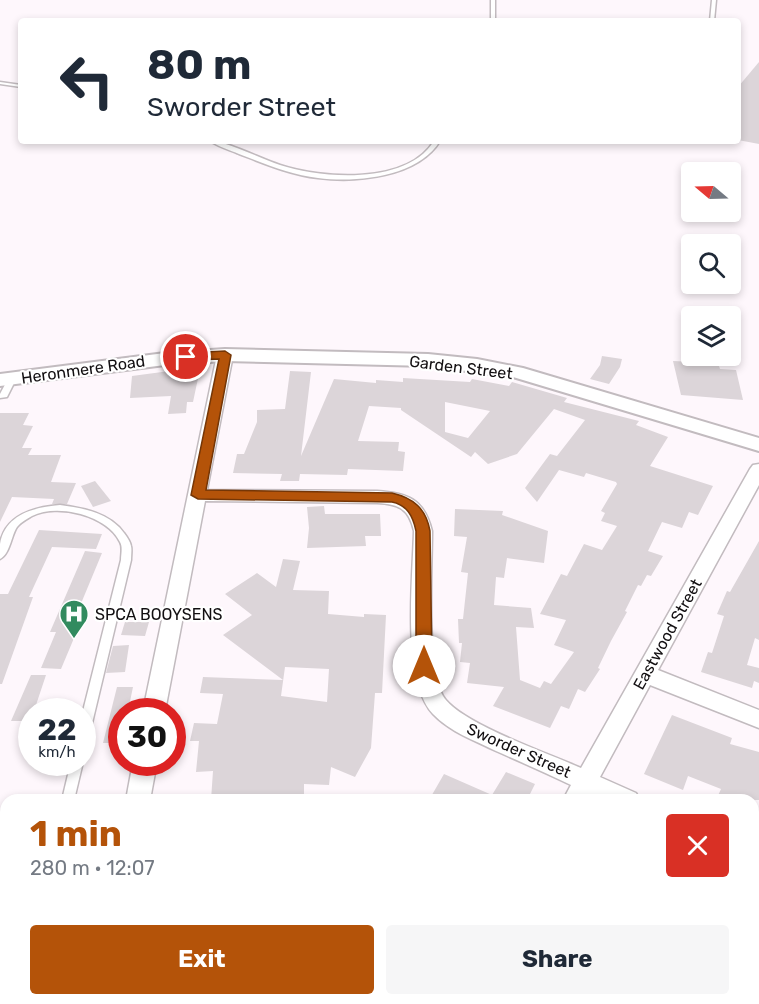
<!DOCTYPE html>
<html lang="en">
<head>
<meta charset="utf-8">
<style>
	:root { --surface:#fff; --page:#f6f6f7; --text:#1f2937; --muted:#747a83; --accent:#b45309 }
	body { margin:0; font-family:Rubik,sans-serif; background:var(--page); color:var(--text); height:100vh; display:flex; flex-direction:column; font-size:22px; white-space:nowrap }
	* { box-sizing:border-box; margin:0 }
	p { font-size:20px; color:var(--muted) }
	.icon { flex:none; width:33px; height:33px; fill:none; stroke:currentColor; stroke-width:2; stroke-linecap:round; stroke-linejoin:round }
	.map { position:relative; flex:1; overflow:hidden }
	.sheet { position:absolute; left:0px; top:794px; width:759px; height:212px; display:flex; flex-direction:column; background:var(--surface); border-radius:18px 18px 0 0; box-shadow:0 3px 9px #0003 }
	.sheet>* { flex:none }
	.hud { position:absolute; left:18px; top:18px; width:723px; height:126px; border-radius:6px; box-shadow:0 3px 9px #0003; background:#fff; color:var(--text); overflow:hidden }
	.needle { width:39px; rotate:289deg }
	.fabs { position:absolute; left:681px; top:162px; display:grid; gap:12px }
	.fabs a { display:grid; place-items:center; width:60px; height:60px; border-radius:6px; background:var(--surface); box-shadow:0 3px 9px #0003; font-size:30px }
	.speed { position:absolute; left:18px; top:698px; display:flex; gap:12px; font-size:30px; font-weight:700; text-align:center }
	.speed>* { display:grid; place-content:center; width:78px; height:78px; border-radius:50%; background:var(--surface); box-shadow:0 3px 9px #0003; line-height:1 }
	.speed small { font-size:15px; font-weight:400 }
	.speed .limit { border:9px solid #d22; background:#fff; color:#111 }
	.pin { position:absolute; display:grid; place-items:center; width:51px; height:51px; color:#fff; margin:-26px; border:3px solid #fff; border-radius:50%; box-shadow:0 2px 6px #0007 }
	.me { position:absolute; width:66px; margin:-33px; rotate:0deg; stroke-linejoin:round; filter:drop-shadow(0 0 4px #0008) }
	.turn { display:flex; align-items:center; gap:21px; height:126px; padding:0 30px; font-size:27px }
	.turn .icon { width:78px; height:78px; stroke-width:2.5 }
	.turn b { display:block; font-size:42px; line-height:51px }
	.round { display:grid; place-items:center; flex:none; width:63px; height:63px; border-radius:6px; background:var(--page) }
	.head { display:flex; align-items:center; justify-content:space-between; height:102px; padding:0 30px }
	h1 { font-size:36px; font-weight:700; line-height:45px; color:var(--accent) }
	.button { display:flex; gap:12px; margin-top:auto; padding:12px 30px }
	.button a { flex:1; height:69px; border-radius:6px; background:var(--accent); color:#fff; font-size:24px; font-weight:700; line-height:69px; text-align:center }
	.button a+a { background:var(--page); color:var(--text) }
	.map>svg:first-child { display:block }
</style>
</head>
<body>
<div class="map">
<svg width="759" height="1004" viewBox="0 0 759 1004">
	<rect width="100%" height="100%" fill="#fef7fc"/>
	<g fill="#dcd5d9" fill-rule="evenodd">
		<polygon points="759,62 759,144 738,140 738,87"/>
		<polygon points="602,356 622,359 620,367 609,384 590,379 600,365"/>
		<polygon points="673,361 718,363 720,369 736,370 743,400 681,395"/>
		<polygon points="200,369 193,402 187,402 186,413 168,414 171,396 130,398 132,376 177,370"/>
		<path d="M 290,371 L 311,372 L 301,456 L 334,379 L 376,383 L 376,380 L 403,382 L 403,378 L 470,382 L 472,379 L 509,386 L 512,382 L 567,398 L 564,402 L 639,421 L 636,425 L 668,437 L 650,466 L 713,486 L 698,515 L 689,512 L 682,528 L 662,522 L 648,551 L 663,556 L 651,576 L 647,575 L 641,586 L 638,585 L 625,611 L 627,612 L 611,641 L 598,668 L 600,669 L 585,692 L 578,689 L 569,709 L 561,706 L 550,728 L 493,706 L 504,687 L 467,683 L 470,663 L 460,662 L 462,643 L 459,643 L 458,619 L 463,619 L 468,573 L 461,572 L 467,537 L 454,536 L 455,509 L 503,511 L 502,515 L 548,531 L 544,563 L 507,558 L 504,578 L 496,577 L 494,605 L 531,608 L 534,628 L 516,627 L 520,680 L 540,688 L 544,681 L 551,684 L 574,652 L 554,645 L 566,620 L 540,614 L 561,574 L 567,576 L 584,544 L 602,550 L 617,526 L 601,521 L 605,513 L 601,511 L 617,484 L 616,482 L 586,473 L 584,477 L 559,470 L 537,502 L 525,488 L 550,454 L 557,456 L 585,420 L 554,409 L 517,454 L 488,464 L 475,452 L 471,457 L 401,410 L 401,408 L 369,406 L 358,441 L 399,442 L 398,451 L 405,452 L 403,471 L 348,469 L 347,475 L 300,474 L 299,481 L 280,481 L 282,474 L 233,473 L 237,454 L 244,454 L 257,422 L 257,410 L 285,409 ZM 445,402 L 490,411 L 468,438 L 445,432 Z"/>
		<polygon points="0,413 29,413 23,425 33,426 22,448 32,448 28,455 61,455 51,482 76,483 67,504 52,504 54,499 12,497 0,522"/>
		<polygon points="95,481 111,501 93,507 81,486"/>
		<polygon points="324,506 325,514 380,514 381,536 365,536 366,546 307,548 309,528 307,507"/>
		<polygon points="39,530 102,534 96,549 52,547 29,597 33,597 2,684 0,684 0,594 8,594"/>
		<polygon points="759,541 759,640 755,638 747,665 759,668 759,683 754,681 752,688 701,672 708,652 712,653 724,616 717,614 727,591 730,592"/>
		<polygon points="85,551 102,553 70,630 77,631 61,669 41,668 56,632 50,632"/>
		<path d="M 283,559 L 300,561 L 293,590 L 329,591 L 328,614 L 364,617 L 364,614 L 386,615 L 382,693 L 375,693 L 371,748 L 355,777 L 331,767 L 329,785 L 304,784 L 304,800 L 211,800 L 213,771 L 196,772 L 199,741 L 190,741 L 194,723 L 217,724 L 223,694 L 200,693 L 203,677 L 283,680 L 223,635 L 252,615 L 225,594 L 257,573 L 276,587 ZM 285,667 L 329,669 L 327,702 L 281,696 Z"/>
		<polygon points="125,622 149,622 145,636 121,635"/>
		<polygon points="129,645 125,672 106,673 113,646"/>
		<polygon points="31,675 46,675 34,711 32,711 31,721 11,721"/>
		<polygon points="117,687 133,687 128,711 122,711 122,743 103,743"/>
		<polygon points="672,715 732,738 730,744 759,752 759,800 716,800 721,789 688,776 683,790 644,774"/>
		<polygon points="506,772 535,784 528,798 532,800 429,800 444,774 492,795"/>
	</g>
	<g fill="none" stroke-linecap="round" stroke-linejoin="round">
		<g stroke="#c2bbbf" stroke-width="3">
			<g id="service">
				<rect x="491" y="0" width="4" height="21"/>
				<polygon points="712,0 716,0 714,21 710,21"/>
				<polygon points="0,82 21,85 21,87 0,84"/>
				<path d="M 210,141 C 227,141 261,159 280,165 C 322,179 407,185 434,141 L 440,141 C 418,177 357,183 318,178 C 291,175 265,164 239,154 C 230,150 219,147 210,141 Z"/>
				<polygon points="9,377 15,377 16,379 7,397 0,398 0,394"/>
				<path d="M 60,505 C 83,508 110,513 124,533 C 127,537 130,541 131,546 C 132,550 131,555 131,560 L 88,740 L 86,743 L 82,744 L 82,715 L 121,560 C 121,554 123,547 120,542 C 107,515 57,503 32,516 C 27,519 21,522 17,527 C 11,536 10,554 0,559 C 0,555 0,549 0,544 C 5,514 35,507 60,505 Z"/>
				<polygon points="71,762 83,762 74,800 62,800"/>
				<rect x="0" y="884" width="6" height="12"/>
				<polygon points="6,910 6,939 5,942 0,944 0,915 1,912"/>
			</g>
		</g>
		<g stroke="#c2bbbf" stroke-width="3">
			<g id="minor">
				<path d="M 225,350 L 233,355 L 207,490 L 377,491 C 408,493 424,499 432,531 C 432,568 426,666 443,696 C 459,723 550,754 581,768 L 750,469 L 753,465 L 759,464 L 759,485 L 658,670 L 759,710 L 759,728 L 650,685 L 600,777 L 636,793 L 640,800 L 603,800 L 591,794 L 588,800 L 563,800 L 571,785 C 546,773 521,762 496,751 C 474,740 450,732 433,714 C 401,680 413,576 414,531 C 409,509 399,504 377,503 L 205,501 L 165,711 L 143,711 L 217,355 Z"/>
				<polygon points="133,762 157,762 150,800 126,800"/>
				<polygon points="753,846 759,848 759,870 753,868"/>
				<polygon points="648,999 683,999 685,1004 650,1004"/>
			</g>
		</g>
		<g stroke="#c2bbbf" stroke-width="4">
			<polygon id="tertiary" points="225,349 428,354 477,359 523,368 759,438 759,451 513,377 428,366 225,361 165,365 0,386 0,374 165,353"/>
		</g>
		<use href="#service" fill="#fff" fill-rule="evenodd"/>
		<use href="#minor" fill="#fff" fill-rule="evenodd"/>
		<use href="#tertiary" fill="#fff" fill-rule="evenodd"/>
	</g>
	<path fill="#b45309" stroke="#753606" stroke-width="1.5" d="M 225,351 L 231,355 L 206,490 L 392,493 C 413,498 426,508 430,531 L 432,666 L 430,670 L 418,670 L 416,666 L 416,531 C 413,516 407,505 392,502 L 198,499 L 191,495 L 219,359 L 186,360 L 180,357 L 186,353 Z"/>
	<defs>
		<g id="hospital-pin" transform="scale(1.5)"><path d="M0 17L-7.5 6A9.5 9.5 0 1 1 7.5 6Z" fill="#328b5f" stroke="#fff"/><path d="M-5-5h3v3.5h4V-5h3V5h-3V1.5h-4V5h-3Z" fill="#fff"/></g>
	</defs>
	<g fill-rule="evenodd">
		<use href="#hospital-pin" x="74" y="614"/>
	</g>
	<g text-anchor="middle" stroke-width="4.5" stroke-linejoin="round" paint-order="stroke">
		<g font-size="16" fill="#120f11" stroke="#fff">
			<text transform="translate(461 367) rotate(7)" y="6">Garden Street</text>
			<text transform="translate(83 369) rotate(-8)" y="6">Heronmere Road</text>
			<text transform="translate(667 634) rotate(-61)" y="6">Eastwood Street</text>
			<text transform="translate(519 750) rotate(24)" y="6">Sworder Street</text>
		</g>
		<g font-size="16" fill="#120f11" stroke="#fff" text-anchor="start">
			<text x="95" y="620">SPCA BOOYSENS</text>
		</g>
	</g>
</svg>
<div class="fabs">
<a><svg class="needle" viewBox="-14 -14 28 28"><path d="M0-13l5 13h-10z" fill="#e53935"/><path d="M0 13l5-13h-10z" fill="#747a83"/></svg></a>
<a><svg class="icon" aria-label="search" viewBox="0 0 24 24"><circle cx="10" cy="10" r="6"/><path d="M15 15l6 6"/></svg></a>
<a><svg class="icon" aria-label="layers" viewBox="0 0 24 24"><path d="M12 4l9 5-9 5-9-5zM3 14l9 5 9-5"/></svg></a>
</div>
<div class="speed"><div>22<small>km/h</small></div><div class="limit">30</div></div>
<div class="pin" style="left:186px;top:357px;background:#d93025"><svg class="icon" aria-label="arrive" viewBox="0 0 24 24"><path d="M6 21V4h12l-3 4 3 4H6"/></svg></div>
<svg class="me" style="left:424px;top:666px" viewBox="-20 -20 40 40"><circle r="19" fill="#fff"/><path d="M0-13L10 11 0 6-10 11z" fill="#b45309"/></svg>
<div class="hud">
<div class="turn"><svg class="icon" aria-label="left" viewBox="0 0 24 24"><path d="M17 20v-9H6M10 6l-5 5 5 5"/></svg><div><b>80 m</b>Sworder Street</div></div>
</div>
<section class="sheet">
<div class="head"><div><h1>1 min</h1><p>280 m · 12:07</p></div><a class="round" style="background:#d93025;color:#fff"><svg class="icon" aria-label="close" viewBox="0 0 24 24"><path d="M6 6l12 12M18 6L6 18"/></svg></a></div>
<div class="button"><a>Exit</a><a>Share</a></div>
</section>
</div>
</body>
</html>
